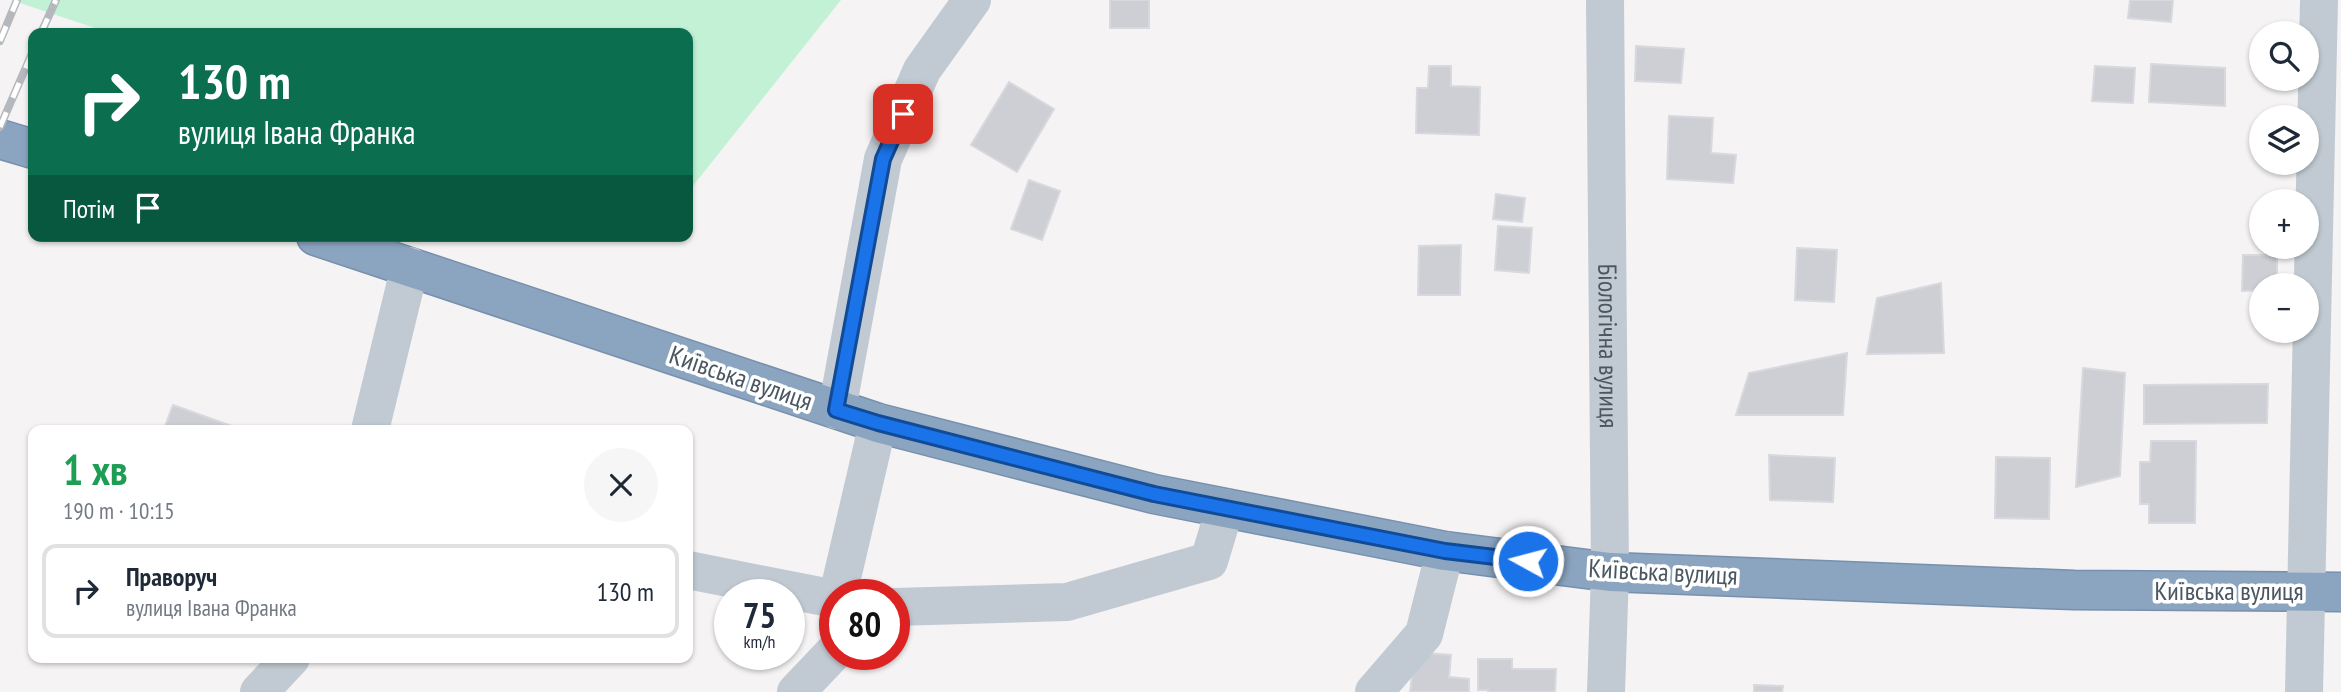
<!DOCTYPE html>
<html lang="uk">
<head>
<meta charset="utf-8">
<style>
	:root { --surface:#fff; --page:#f6f6f7; --text:#1f2937; --muted:#747a83; --line:#e0e1e3 }
	body { margin:0; font-family:"PT Sans Narrow",sans-serif; background:var(--page); color:var(--text); height:100vh; display:flex; flex-direction:column; font-size:26px; white-space:nowrap }
	* { box-sizing:border-box; margin:0 }
	p { font-size:23px; color:var(--muted) }
	.icon { flex:none; width:38px; height:38px; fill:none; stroke:currentColor; stroke-width:2; stroke-linecap:round; stroke-linejoin:round }
	.map { position:relative; flex:1; overflow:hidden }
	.panel { position:absolute; left:28px; top:425px; width:665px; height:238px; display:flex; flex-direction:column; background:var(--surface); border-radius:14px; box-shadow:0 2px 5px #0004 }
	.panel>* { flex:none }
	.top-card { position:absolute; left:28px; top:28px; width:665px; height:214px; border-radius:14px; box-shadow:0 2px 5px #0004; background:#0b6e4f; color:#fff; overflow:hidden }
	.buttons { position:absolute; left:2249px; top:21px; display:grid; gap:14px }
	.buttons a { display:grid; place-items:center; width:70px; height:70px; border-radius:50%; background:var(--surface); box-shadow:0 2px 5px #0004; font-size:35px }
	.speed { position:absolute; left:714px; top:579px; display:flex; gap:14px; font-size:35px; font-weight:700; text-align:center }
	.speed>* { display:grid; place-content:center; width:91px; height:91px; border-radius:50%; background:var(--surface); box-shadow:0 2px 5px #0004; line-height:1 }
	.speed small { font-size:18px; font-weight:400 }
	.speed .limit { border:10px solid #d22; background:#fff; color:#111 }
	.pin { position:absolute; display:grid; place-items:center; width:60px; height:60px; color:#fff; margin:-30px; border-radius:14px; box-shadow:0 4px 10px #0006 }
	.me { position:absolute; width:77px; margin:-38px; rotate:277deg; stroke-linejoin:round; filter:drop-shadow(0 0 5px #0008) }
	.turn { display:flex; align-items:center; gap:24px; height:147px; padding:0 35px; font-size:32px }
	.turn .icon { width:91px; height:91px; stroke-width:2.5 }
	.turn b { display:block; font-size:49px; line-height:60px }
	.then { display:flex; align-items:center; height:66px; padding:0 35px; background:#0003; gap:14px; font-size:26px }
	.round { display:grid; place-items:center; flex:none; width:74px; height:74px; border-radius:37px; background:var(--page) }
	.overview { display:flex; align-items:center; justify-content:space-between; height:119px; padding:0 35px }
	h1 { font-size:42px; font-weight:600; line-height:52px; color:#1e9e55 }
	ul { padding:0; list-style:none }
	li { display:flex; align-items:center; gap:21px; height:94px; margin:0 14px 10px; padding:0 21px; border:4px solid var(--line); border-radius:14px }
	li div { flex:1 }
	li b { display:block; font-size:26px }
	li em { font-style:normal }
	.map>svg:first-child { display:block }
</style>
</head>
<body>
<div class="map">
<svg width="2341" height="692" viewBox="0 0 2341 692">
	<rect width="100%" height="100%" fill="#f5f3f3"/>
	<polygon fill="#c3f1d5" points="11,0 841,0 688,192 688,33 110,33"/>
	<g fill="#cdcfd5" stroke="#d7d9de" stroke-width="2">
		<rect x="1110" y="0" width="39" height="28"/>
		<polygon points="2130,0 2173,0 2171,22 2128,18"/>
		<polygon points="1636,46 1684,49 1681,83 1635,81"/>
		<polygon points="2151,64 2225,68 2225,106 2149,102"/>
		<polygon points="1429,66 1451,66 1451,86 1480,87 1479,135 1416,133 1417,88 1428,88"/>
		<polygon points="2095,66 2135,68 2133,103 2092,101"/>
		<polygon points="1009,82 1054,109 1017,172 971,145"/>
		<polygon points="1669,116 1713,118 1711,153 1736,155 1733,183 1667,179"/>
		<polygon points="1029,180 1060,191 1042,240 1011,229"/>
		<polygon points="1496,194 1525,198 1522,222 1493,219"/>
		<polygon points="1498,226 1532,228 1529,273 1495,270"/>
		<polygon points="1461,245 1460,295 1418,295 1419,246"/>
		<polygon points="1797,248 1837,250 1834,302 1795,300"/>
		<polygon points="2243,255 2277,255 2277,285 2261,285 2261,290 2242,291"/>
		<polygon points="1941,283 1944,353 1867,354 1877,298"/>
		<polygon points="1847,353 1843,415 1736,415 1749,373"/>
		<polygon points="2083,368 2125,373 2120,476 2076,487"/>
		<polygon points="2268,384 2267,423 2144,424 2144,385"/>
		<polygon points="173,405 240,429 240,430 168,430 164,429"/>
		<polygon points="2151,441 2196,441 2195,523 2149,523 2149,504 2140,504 2140,462 2150,462"/>
		<polygon points="1769,455 1835,458 1833,502 1770,500"/>
		<polygon points="1996,457 2050,458 2049,519 1995,518"/>
		<polygon points="1415,652 1451,655 1449,677 1469,679 1469,692 1410,692"/>
		<polygon points="1478,659 1512,659 1512,669 1556,669 1555,692 1488,692 1488,690 1478,690"/>
		<polygon points="1754,685 1783,686 1782,692 1754,692"/>
	</g>
	<g fill="none" stroke-linecap="round" stroke-linejoin="round">
		<g stroke="#7690ad" stroke-width="41">
			<g id="highway">
				<polyline points="0,139 33,149"/>
				<polyline points="316,236 878,423 1154,494 1445,551 1610,572 2074,590 2341,592"/>
			</g>
		</g>
		<g stroke="#c1cad2" stroke-width="38">
			<path id="s1" d="M 1605,0 L 1610,572 L 1606,692"/>
			<polyline points="837,410 883,159 922,70 972,0"/>
			<polyline points="370,430 410,266"/>
			<polyline points="688,570 835,599"/>
			<polyline points="838,595 878,423"/>
			<polyline points="894,607 1067,602 1209,561 1225,508"/>
			<polyline points="259,692 291,658"/>
			<polyline points="796,692 835,651"/>
			<polyline points="1374,692 1424,634 1445,551"/>
			<polyline points="2304,692 2319,0"/>
		</g>
		<use href="#highway" stroke="#8ba5c1" stroke-width="38"/>
		<g stroke="#b5b8bd" stroke-width="8">
			<g id="rail">
				<polyline points="41,33 56,0"/>
				<polyline points="0,41 17,0"/>
				<polyline points="0,127 33,51"/>
			</g>
		</g>
		<use href="#rail" stroke="#fff" stroke-width="5" stroke-dasharray="16" stroke-linecap="butt"/>
	</g>
	<g fill="none" stroke-linecap="round" stroke-linejoin="round">
		<g stroke="#114b97" stroke-width="18">
			<polyline id="route" points="903,114 883,159 836,410 878,423 1154,494 1445,551 1528,561"/>
		</g>
		<use href="#route" stroke="#1a73e8" stroke-width="12"/>
	</g>
	<g text-anchor="middle" stroke-width="7" stroke-linejoin="round" paint-order="stroke">
		<g font-size="26" fill="#4a5661" stroke="#fff">
			<text dy="9" stroke="none"><textPath href="#s1" startOffset="346">Біологічна вулиця</textPath></text>
			<text transform="translate(741 378) rotate(19)" y="9">Київська вулиця</text>
			<text transform="translate(1663 572) rotate(3)" y="9">Київська вулиця</text>
			<text x="2229" y="600">Київська вулиця</text>
		</g>
	</g>
</svg>
<div class="buttons">
<a><svg class="icon" aria-label="search" viewBox="0 0 24 24"><circle cx="10" cy="10" r="6"/><path d="M15 15l6 6"/></svg></a>
<a><svg class="icon" aria-label="layers" viewBox="0 0 24 24"><path d="M12 4l9 5-9 5-9-5zM3 14l9 5 9-5"/></svg></a>
<a>+</a>
<a>−</a>
</div>
<div class="speed"><div>75<small>km/h</small></div><div class="limit">80</div></div>
<div class="pin" style="left:903px;top:114px;background:#d93025"><svg class="icon" aria-label="arrive" viewBox="0 0 24 24"><path d="M6 21V4h12l-3 4 3 4H6"/></svg></div>
<svg class="me" style="left:1528px;top:561px" viewBox="-20 -20 40 40"><circle r="17" fill="#1a73e8" stroke="#fff" stroke-width="3"/><path d="M0-11L8 9 0 5-8 9z" fill="#fff"/></svg>
<div class="top-card">
<div class="turn"><svg class="icon" aria-label="right" viewBox="0 0 24 24"><path d="M7 20v-9h11M14 6l5 5-5 5"/></svg><div><b>130 m</b>вулиця Івана Франка</div></div>
<div class="then">Потім<svg class="icon" aria-label="arrive" viewBox="0 0 24 24"><path d="M6 21V4h12l-3 4 3 4H6"/></svg></div>
</div>
<section class="panel">
<div class="overview"><div><h1>1 хв</h1><p>190 m · 10:15</p></div><a class="round"><svg class="icon" aria-label="close" viewBox="0 0 24 24"><path d="M6 6l12 12M18 6L6 18"/></svg></a></div>
<ul>
<li><svg class="icon" aria-label="right" viewBox="0 0 24 24"><path d="M7 20v-9h11M14 6l5 5-5 5"/></svg><div><b>Праворуч</b><p>вулиця Івана Франка</p></div><em>130 m</em></li>
</ul>
</section>
</div>
</body>
</html>
